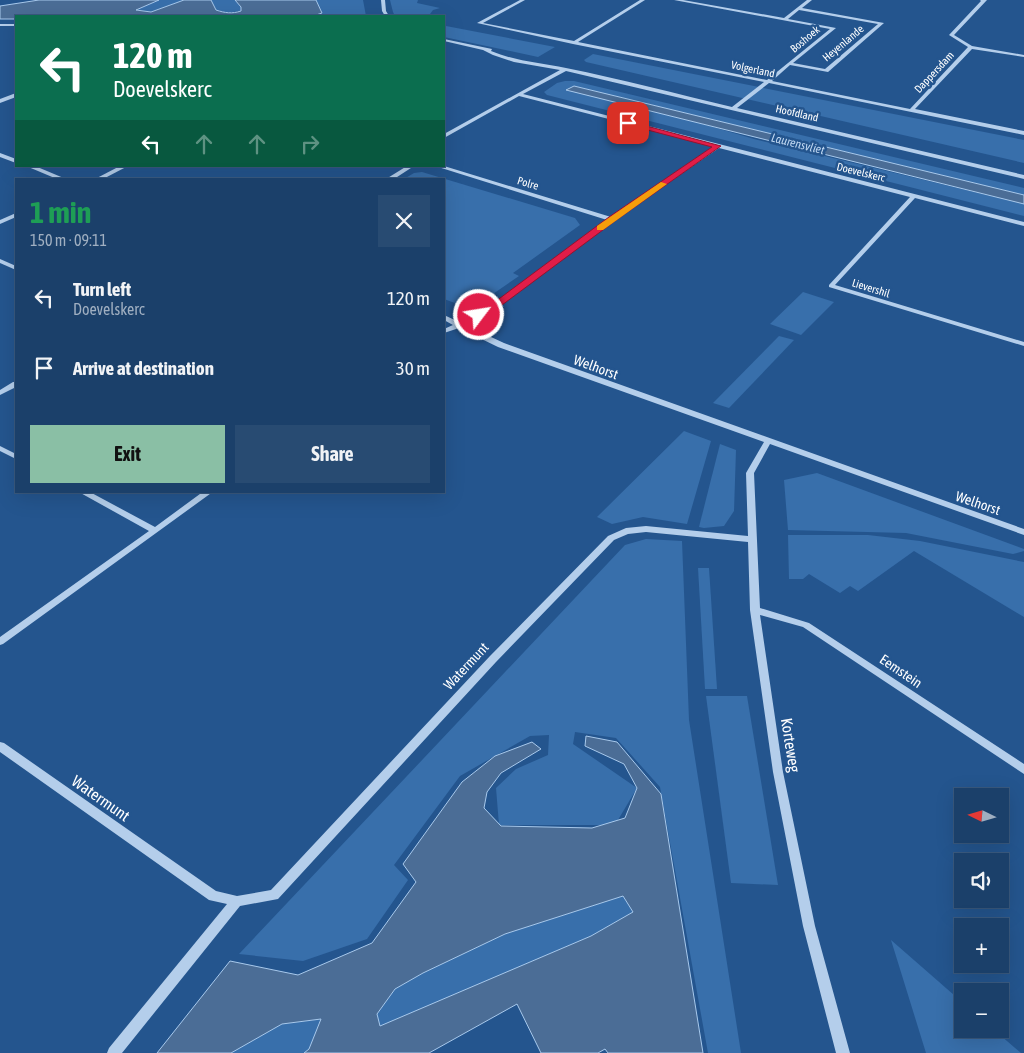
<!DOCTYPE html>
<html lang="en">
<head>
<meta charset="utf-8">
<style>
	:root { --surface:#1b406a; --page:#284b72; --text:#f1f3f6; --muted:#a0afc1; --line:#39597e; --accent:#8abfa5 }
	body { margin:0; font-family:"Asap Condensed",sans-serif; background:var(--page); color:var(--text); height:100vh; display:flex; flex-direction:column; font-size:19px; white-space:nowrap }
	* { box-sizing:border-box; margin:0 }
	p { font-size:16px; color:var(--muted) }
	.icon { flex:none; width:28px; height:28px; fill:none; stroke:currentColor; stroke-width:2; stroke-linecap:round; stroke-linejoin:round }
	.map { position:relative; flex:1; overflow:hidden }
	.details { position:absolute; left:15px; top:178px; width:430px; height:315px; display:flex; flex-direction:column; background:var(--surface); border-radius:0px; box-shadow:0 5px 20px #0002,0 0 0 1px var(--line) }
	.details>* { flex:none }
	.guide { position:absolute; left:15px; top:15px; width:430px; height:152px; border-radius:0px; box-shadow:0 5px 20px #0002,0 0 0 1px var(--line); background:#0b6e4f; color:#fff; overflow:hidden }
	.needle { width:32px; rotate:275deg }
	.buttons { position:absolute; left:954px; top:788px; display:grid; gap:10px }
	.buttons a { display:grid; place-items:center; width:55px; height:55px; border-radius:0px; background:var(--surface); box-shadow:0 5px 20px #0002,0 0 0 1px var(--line); font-size:25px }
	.pin { position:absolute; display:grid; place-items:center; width:42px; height:42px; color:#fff; margin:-21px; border-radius:10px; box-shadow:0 2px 8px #0006 }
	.me { position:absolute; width:55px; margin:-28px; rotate:59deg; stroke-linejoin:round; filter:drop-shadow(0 0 4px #0008) }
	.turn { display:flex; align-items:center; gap:18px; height:105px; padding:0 15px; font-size:22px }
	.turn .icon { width:65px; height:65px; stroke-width:2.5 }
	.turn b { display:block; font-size:35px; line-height:42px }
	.lanes { display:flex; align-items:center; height:48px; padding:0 15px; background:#0003; justify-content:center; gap:25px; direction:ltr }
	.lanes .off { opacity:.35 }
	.round { display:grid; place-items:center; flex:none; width:52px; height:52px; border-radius:0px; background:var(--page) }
	.headline { display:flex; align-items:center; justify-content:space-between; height:85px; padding:0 15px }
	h1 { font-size:30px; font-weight:700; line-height:38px; color:#1e9e55 }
	.button { display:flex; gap:10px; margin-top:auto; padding:10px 15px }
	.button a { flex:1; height:58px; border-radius:0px; background:var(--accent); color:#111; font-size:20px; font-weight:700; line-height:58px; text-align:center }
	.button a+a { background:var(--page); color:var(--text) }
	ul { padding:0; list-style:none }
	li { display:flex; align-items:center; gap:15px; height:70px; padding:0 15px }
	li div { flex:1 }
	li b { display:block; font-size:19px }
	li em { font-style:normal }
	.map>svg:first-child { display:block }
</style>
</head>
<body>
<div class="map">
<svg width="1024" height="1053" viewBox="0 0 1024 1053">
	<rect width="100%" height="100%" fill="#24558e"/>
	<g fill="#386fab">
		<polygon points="159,0 184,0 151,12 136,10"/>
		<polygon points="211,0 235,0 241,7 241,11 224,13 216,10"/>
		<polygon points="316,0 363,0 366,16 313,16 322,13"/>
		<polygon points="390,0 418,0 417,3 440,8 433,10 430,14 433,16 395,16 393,12"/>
		<polygon points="444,25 446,26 555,47 538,57 444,37"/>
		<polygon points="593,54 1024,140 1024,163 586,62 584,60"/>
		<polygon points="565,81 574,81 1024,188 1024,195 574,86 754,139 1024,204 1024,216 547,95 544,92 557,83"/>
		<polygon points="422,172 575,218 580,225 513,273 519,276 471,309 444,299 444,179 404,179 414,173"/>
		<polygon points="803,292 834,302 801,335 770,324"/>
		<polygon points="779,336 794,340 729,408 713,403"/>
		<polygon points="684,431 711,441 687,524 643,517 612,524 597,517"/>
		<polygon points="720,444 736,450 734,511 724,526 704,528 699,527"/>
		<polygon points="817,473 1024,549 1024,551 1013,554 906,533 788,530 784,480"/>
		<polygon points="788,535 868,535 920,541 1024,562 1024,617 914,551 858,591 850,586 840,593 809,574 803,579 789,579"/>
		<polygon points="646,539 682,541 689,720 741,1053 708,1053 660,787 616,738 575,732 573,744 637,788 615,825 499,825 496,788 516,769 548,755 549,735 530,736 460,776 394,865 408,880 367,939 303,961 239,954 625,545"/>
		<polygon points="698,568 709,568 717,689 705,689"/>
		<polygon points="706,696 747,696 778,885 731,883"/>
		<polygon points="623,896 633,912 591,936 380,1027 377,1014 395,989 423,973 505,934"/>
		<polygon points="891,940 962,1002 962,1029 993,1029 1021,1053 926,1053"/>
		<polygon points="322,1019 309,1049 304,1053 231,1053 282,1024"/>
	</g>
	<g fill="#4b6d96" stroke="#a8c9ec" fill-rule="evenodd">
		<path d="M 39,0 L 159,0 L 136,10 L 151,12 L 184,0 L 211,0 L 216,10 C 225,13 232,14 241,11 L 241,7 L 235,0 L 316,0 L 322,13 L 313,16 L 16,16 L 16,19 L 0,19 L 0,6 Z"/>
		<polygon points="574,86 1024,195 1024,204 566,90"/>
		<path d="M 586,736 L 617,742 L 661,794 L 703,1053 L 608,1053 L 605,1049 L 598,1053 L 541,1053 L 517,1004 L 429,1053 L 304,1053 L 309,1049 L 321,1019 L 282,1024 L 231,1053 L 157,1053 L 230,961 L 298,975 L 372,943 L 416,882 L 403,864 L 462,782 L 495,756 L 532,742 L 541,749 L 501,773 L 487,792 L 484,808 L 501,826 L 592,828 L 625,818 L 637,788 L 624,764 L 585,746 ZM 623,896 L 633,912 L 591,936 L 380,1026 L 377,1014 L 395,989 L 423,973 L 505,934 Z"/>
	</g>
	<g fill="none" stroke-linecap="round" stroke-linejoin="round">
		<g fill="#b4ceeb" fill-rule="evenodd">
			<polygon points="381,0 385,0 386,11 389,16 385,16 382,11"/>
			<path d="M 520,0 L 525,0 L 483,23 L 574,41 L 640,0 L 645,0 L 578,42 L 767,80 L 830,29 L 674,0 L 683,0 L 784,18 L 807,0 L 812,0 L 802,8 L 884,23 L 828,72 L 790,65 L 772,81 L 910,109 L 968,47 L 949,35 L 981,1 L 980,0 L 987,0 L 954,35 L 972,46 L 1024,55 L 1024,57 L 972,49 L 915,109 L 1024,131 L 1024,135 L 769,83 L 737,108 L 1024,175 L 1024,179 L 566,71 L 523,94 L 1024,222 L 1024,226 L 915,198 L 835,285 L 1024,342 L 1024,346 L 829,287 L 829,285 L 910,197 L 719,148 L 614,220 L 493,310 L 465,325 L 504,343 L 1024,529 L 1024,535 L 770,444 L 754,473 L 760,608 L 809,623 L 1024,764 L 1024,774 L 803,627 L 760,615 L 783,772 L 815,926 L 850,1053 L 836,1053 L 803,926 L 773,772 L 750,610 L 748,542 L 646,532 L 628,534 L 614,540 L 496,662 L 278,899 L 240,906 L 122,1053 L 107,1053 L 109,1048 L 227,904 L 209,900 L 0,752 L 0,742 L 4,743 L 216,891 L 237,896 L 271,890 L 490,656 L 608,536 L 626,528 L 646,526 L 748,536 L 746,473 L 764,442 L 498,347 L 459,328 L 444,333 L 444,329 L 453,325 L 444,320 L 444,315 L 459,322 L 489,308 L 607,220 L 435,166 L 444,166 L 611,217 L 714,146 L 519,96 L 444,138 L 444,134 L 560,70 L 514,62 L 493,55 L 483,50 L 444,41 L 444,39 L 492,49 L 491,51 C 515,61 540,63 566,68 C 621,79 677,94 732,107 L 764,82 L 573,44 L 477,23 ZM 799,10 L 878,24 L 825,69 L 793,63 L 836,28 L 788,19 Z"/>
			<rect x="0" y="24" width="16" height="2"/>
			<polygon points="16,93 16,97 0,103 0,99"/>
			<polygon points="0,153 16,159 16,163 0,157"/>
			<polygon points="26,166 35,166 66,179 57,179"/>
			<polygon points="120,166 128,166 103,179 95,179"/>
			<polygon points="407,166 414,166 394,179 386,179"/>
			<polygon points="16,213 16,217 0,224 0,220"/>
			<polygon points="0,259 16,266 16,270 0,263"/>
			<polygon points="13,382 16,382 16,387 0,395 0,390"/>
			<polygon points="0,446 16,454 16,459 0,451"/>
			<polygon points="77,491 88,491 155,527 204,491 214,491 3,644 0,645 0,637 149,531"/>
		</g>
	</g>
	<polygon fill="#e11d48" stroke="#92132f" points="628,121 721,146 615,221 494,311 483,317 476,317 476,313 488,307 609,217 712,147 625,124 625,121"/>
	<polygon fill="#f59e0b" points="661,182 667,184 603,230 597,230 597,226"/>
	<g text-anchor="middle" stroke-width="5" stroke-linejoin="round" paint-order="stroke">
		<g font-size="11" fill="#fff" stroke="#24558e">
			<text transform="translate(805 39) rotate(-40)" y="4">Boshoek</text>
			<text transform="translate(843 43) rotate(-40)" y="4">Heyenlande</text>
			<text transform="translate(753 69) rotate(12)" y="4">Volgerland</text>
			<text transform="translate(934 72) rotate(-47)" y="4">Dappersdam</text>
			<text transform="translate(797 113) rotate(13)" y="4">Hoofdland</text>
			<text transform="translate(861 172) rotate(14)" y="4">Doevelskerc</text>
			<text transform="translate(528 183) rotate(17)" y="4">Polre</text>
			<text transform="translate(871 288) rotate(17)" y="4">Lievershil</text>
		</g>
		<g font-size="12" font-style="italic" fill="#c0d8f2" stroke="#24558e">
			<text transform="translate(798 144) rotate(14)" y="4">Laurensvliet</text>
		</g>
		<g font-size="14" fill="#fff" stroke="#24558e">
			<text transform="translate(596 367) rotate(20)" y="5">Welhorst</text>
			<text transform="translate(978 503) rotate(19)" y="5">Welhorst</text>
			<text transform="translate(466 666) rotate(-47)" y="5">Watermunt</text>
			<text transform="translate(901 671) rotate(34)" y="5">Eemstein</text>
		</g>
		<g font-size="16" fill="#fff" stroke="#24558e">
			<text transform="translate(791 745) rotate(81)" y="6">Korteweg</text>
			<text transform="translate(101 798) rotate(35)" y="6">Watermunt</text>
		</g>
	</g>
</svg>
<div class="buttons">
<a><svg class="needle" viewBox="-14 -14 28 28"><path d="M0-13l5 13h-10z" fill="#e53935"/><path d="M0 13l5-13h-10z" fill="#a0afc1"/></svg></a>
<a><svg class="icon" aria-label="sound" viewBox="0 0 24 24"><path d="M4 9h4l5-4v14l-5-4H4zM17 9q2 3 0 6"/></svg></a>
<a>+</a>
<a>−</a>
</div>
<div class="pin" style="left:628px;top:123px;background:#d93025"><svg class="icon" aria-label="arrive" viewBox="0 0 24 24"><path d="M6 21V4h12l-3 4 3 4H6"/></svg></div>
<svg class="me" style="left:479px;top:315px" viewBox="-20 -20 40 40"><circle r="17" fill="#e11d48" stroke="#fff" stroke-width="3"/><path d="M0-11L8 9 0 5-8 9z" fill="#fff"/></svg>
<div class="guide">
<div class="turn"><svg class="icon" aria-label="left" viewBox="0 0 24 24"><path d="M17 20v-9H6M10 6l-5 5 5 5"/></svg><div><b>120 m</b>Doevelskerc</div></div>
<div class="lanes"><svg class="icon" aria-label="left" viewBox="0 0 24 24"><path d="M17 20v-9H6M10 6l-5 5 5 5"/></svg><svg class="icon off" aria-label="ahead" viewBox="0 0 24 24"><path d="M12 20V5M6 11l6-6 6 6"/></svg><svg class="icon off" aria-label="ahead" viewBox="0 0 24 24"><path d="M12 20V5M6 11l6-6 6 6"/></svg><svg class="icon off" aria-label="right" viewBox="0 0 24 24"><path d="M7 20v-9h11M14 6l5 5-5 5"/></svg></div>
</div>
<section class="details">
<div class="headline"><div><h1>1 min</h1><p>150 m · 09:11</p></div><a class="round"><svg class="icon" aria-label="close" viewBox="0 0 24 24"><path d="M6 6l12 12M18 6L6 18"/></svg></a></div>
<ul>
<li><svg class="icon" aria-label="left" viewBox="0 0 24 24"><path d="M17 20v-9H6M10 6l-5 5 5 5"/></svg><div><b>Turn left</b><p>Doevelskerc</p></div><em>120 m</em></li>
<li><svg class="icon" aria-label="arrive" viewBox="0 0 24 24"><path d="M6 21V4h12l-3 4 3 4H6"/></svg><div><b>Arrive at destination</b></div><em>30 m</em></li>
</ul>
<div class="button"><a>Exit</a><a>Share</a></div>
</section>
</div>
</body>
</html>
